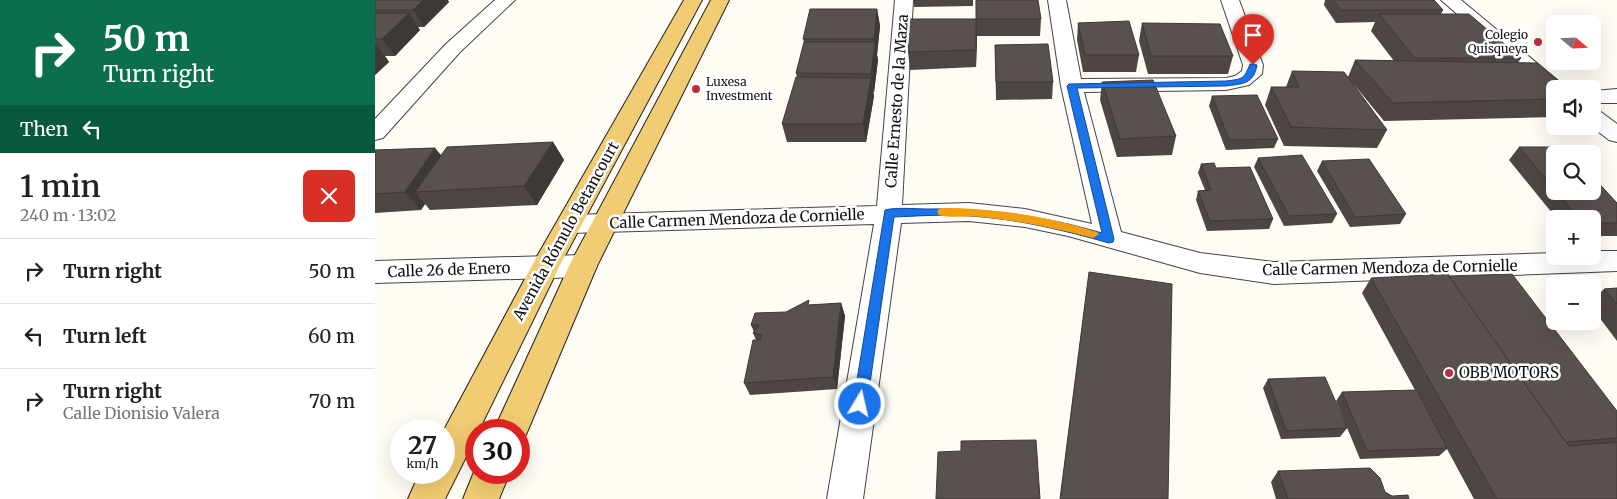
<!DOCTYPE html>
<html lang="en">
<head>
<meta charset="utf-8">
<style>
	:root { --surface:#fff; --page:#f6f6f6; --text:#222; --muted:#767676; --line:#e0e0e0 }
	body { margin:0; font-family:Merriweather,serif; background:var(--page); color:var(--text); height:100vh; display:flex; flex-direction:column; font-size:19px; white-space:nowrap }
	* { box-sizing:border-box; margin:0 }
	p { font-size:16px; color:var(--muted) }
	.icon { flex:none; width:28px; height:28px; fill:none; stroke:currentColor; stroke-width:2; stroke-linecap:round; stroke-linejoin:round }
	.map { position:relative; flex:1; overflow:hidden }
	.sheet { display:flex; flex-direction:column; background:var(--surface); width:375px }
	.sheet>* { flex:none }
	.banner { background:#0b6e4f; color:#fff; overflow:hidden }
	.needle { width:32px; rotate:109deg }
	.controls { position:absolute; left:1171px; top:15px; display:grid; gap:10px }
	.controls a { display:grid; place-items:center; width:55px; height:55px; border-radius:8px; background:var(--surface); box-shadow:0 5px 20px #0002; font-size:25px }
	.speed { position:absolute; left:15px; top:419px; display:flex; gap:10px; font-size:25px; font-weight:700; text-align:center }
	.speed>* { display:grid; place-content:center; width:65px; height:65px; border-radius:50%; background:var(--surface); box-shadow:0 5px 20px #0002; line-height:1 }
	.speed small { font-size:12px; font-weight:400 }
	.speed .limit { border:8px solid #d22; background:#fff; color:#111 }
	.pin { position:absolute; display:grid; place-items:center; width:42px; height:42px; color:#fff; margin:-51px -21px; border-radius:50% 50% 50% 0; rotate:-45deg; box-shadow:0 0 5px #0007 }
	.pin .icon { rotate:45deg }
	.me { position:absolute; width:55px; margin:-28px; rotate:9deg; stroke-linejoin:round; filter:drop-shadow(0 0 4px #0008) }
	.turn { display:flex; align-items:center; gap:18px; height:105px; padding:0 20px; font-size:22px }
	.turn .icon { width:65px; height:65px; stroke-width:2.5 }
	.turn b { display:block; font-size:35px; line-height:42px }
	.then { display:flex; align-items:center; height:48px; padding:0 20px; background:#0003; gap:10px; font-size:19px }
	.round { display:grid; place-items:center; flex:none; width:52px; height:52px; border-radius:8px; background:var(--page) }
	.summary { display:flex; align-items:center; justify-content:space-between; height:85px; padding:0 20px }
	h1 { font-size:30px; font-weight:600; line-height:38px }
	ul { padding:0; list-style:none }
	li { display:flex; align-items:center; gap:15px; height:65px; padding:0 20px; border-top:1px solid var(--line) }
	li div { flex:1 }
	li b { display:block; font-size:19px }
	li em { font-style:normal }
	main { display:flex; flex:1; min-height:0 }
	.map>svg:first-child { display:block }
</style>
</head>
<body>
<main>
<section class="sheet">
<div class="banner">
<div class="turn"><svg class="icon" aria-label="right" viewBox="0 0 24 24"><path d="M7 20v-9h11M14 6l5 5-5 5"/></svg><div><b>50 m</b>Turn right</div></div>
<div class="then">Then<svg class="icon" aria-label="left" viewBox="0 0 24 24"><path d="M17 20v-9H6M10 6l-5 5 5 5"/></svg></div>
</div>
<div class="summary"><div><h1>1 min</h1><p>240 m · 13:02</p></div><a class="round" style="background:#d93025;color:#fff"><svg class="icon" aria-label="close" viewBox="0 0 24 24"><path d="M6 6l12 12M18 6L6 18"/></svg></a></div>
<ul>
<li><svg class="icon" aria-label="right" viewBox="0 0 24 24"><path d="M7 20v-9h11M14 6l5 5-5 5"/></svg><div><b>Turn right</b></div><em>50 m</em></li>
<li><svg class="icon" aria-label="left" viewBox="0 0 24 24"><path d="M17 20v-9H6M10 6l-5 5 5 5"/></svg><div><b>Turn left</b></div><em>60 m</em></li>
<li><svg class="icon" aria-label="right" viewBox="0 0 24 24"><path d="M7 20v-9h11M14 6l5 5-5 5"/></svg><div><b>Turn right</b><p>Calle Dionisio Valera</p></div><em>70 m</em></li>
</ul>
</section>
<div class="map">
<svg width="1242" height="499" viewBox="0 0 1242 499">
	<rect width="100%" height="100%" fill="#fefcf5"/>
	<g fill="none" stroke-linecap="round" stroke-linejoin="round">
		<g stroke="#444" stroke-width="2">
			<g id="minor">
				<polygon points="120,0 140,0 85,52 8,138 0,140 0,119 71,44"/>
				<polygon points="520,0 538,0 527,205 594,203 650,209 717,224 686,86 673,0 691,0 706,79 851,78 860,76 867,71 868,65 846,0 864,0 888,65 887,74 874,85 851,90 709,92 746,232 825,253 899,262 1180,253 1180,256 1218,256 1218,251 1242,251 1242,271 899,284 825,273 693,236 650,227 594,221 526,223 488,499 452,499 499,224 195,233 186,231 182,224 186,217 195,215 502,206"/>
				<polygon points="1066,0 1086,0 1193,89 1180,89 1180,95 1174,94"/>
				<polygon points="1242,89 1242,103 1218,103 1218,91"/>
				<polygon points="1218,110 1226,112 1242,124 1242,142 1234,140 1216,126 1218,126"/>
				<polygon points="208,255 218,259 222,266 218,273 208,277 0,283 0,261"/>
			</g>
		</g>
		<g stroke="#222" stroke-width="2">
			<g id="major">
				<polygon points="309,0 327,0 184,267 104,430 101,430 101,437 70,499 33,499 45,472 69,472 69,430 160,260"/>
				<polygon points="336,0 354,0 222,266 153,430 148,441 144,443 144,430 119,430 194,266"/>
				<polygon points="101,467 101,472 135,472 124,499 88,499"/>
			</g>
		</g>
		<use href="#minor" fill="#fff" fill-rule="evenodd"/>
		<use href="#major" fill="#f1cc72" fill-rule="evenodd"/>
	</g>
	<g fill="#4d4642">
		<polygon points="0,0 74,2 49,27 43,27 45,30 20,56 10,56 14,62 0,75"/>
		<polygon points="539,0 598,0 598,6 539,7"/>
		<polygon points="950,0 1059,0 1068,10 1066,14 1146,58 1143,63 1180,89 1180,117 1009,121 976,81 1012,130 1002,148 909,146 890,105 896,87 911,87 917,71 973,77 980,60 1019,61 996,31 1000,22 961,23 949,5"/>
		<polygon points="502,9 505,26 502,55 503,60 499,92 498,92 499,96 491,142 412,142 407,124 422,77 421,73 429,42 428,39"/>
		<polygon points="534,19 666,19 665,36 602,36 601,67 535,70 533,52"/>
		<polygon points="703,23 764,55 761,72 708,72 702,40"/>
		<polygon points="767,23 858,56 853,74 773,74 764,41"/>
		<polygon points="620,45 678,82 677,99 621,100"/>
		<polygon points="727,82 801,136 797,155 742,157 725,100"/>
		<polygon points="837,96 903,139 899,148 851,150 834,106"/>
		<polygon points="178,142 189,160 162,205 55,210 50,204 46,210 0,213 0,150 60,148 66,155"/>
		<polygon points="1144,147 1180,154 1180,191 1218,191 1242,203 1242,236 1218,236 1218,219 1182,219 1134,160"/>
		<polygon points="883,158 962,214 957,223 909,226 879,167"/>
		<polygon points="947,161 1031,214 1025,224 975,227 942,171"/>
		<polygon points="826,164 841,168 898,219 894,229 832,231 821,200 823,191 830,190 823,173"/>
		<polygon points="1074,276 1242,411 1242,499 1099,499 1072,449 1064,456 985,459 961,401 967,392 1040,390 987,293 996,278"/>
		<polygon points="712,288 793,499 685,499"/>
		<polygon points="1242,288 1242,341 1218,309 1218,300 1229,289"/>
		<polygon points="466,303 470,316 462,389 375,395 369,383 381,340 378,333 379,332 376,325 411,312 435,305"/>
		<polygon points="893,379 972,428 965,437 906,439 888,388"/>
		<polygon points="903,471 1010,492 1017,496 1034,499 901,499 896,482"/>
	</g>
	<g fill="#3e3936">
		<polygon points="48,0 73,0 74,2 49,27 38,10"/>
		<polygon points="502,9 505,26 502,55 503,60 499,92 496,74 500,43 499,39"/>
		<polygon points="34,13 45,30 20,56 7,39"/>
		<polygon points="601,19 602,36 601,67"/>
		<polygon points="1,44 14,62 0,75 0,45"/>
		<polygon points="496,78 499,96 491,142 488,124"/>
		<polygon points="178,142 189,160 162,205 149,186"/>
		<polygon points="60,148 74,166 40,192 50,204 46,210 30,192"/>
		<polygon points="466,303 470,316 462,389 458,377"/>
	</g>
	<g fill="#59514d" stroke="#3e3936">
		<polygon points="0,0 48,0 38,10 0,10"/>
		<polygon points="601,0 663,0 666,19 601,19 601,50 533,52 534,19 601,19"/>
		<polygon points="958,0 1059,0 1068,10 966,10"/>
		<polygon points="435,9 502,9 499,39 428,39"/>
		<polygon points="0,13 34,13 7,39 0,39"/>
		<polygon points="1004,14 1094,14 1146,58 1040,58"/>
		<polygon points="754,21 764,55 710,55 703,23"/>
		<polygon points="767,23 845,24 858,56 776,56"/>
		<polygon points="429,42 500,42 496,74 421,73"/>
		<polygon points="673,44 678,82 621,82 620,45"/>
		<polygon points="980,60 1162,63 1193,89 1180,89 1180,99 1018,103"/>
		<polygon points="917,71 969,72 1012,130 916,127 896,87 924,87"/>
		<polygon points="421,77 496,78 488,124 407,124"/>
		<polygon points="778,80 801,136 745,139 727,82"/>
		<polygon points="882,95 903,139 854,140 837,96"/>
		<polygon points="178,142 149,186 40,192 72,147"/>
		<polygon points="1144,147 1190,147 1196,154 1180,154 1180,190"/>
		<polygon points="60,148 30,192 0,194 0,150"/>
		<polygon points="927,155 962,214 914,216 883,158"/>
		<polygon points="994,159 1031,214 980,217 947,161"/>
		<polygon points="839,163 841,168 875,167 898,219 835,221 823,191 836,190 826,164"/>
		<polygon points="1218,177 1242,203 1242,223 1218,223 1218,219 1205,219 1181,191 1218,191"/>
		<polygon points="714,272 797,284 793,499 685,499"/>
		<polygon points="1073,274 1194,446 1242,442 1242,499 1122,499 996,278"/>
		<polygon points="1137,274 1242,411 1242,438 1191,442 1074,276"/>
		<polygon points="1242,288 1242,304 1229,289"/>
		<polygon points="434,300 433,305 466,303 458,377 369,383 378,340 385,340 387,335 378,333 384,325 376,325 380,313 411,312"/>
		<polygon points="950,377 972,428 911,431 893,379"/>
		<polygon points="1042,390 1072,448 992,451 967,392"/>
		<polygon points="661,440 665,499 561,499 563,452 586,451 586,441"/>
		<polygon points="995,468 1005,478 1010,492 1017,496 1033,495 1034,499 913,499 903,471"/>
	</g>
	<path fill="#1a73e8" stroke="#114b97" d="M 875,64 L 882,65 C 879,84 867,84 851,86 L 702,88 L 739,239 L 738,242 L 734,243 C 688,230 643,219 595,216 C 570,214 544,216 519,217 L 492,404 L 490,408 L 485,410 L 480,408 L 478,404 L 510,210 C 523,207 539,209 552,209 C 612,208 669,216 727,233 L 692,86 L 694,84 L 851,81 C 868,79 869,79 875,64 Z"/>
	<path fill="#f59e0b" d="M 568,208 C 620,208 672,216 722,232 L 724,234 L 718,238 C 681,228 645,221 607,217 C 593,215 577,219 564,215 L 562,212 L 564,209 Z"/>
	<g fill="#bb2e3c" stroke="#fff" stroke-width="2">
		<circle cx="1163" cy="42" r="5"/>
		<circle cx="321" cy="89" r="5"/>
		<circle cx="1074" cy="373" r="5"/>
	</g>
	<g text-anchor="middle" stroke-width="5" stroke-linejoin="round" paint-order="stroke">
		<g font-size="12" fill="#111" stroke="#fff" text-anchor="end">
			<text x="1153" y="39">Colegio<tspan x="1153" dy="14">Quisqueya</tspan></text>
			<text x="331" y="86" text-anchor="start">Luxesa<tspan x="331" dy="14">Investment</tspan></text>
		</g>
		<g font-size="15" fill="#111" stroke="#fff">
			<text transform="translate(522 101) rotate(-86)" y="5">Calle Ernesto de la Maza</text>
			<text transform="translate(362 219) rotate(-2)" y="5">Calle Carmen Mendoza de Cornielle</text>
			<text transform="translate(191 231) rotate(-61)" y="5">Avenida Rómulo Betancourt</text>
			<text transform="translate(1015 268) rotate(-1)" y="5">Calle Carmen Mendoza de Cornielle</text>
			<text transform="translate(74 270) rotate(-2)" y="5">Calle 26 de Enero</text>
		</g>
		<g font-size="15" fill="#111" stroke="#fff" text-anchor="start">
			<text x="1084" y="378">OBB MOTORS</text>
		</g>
	</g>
</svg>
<div class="controls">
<a><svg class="needle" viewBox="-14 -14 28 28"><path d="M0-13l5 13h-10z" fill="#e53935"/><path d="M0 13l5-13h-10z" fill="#767676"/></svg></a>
<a><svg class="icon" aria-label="sound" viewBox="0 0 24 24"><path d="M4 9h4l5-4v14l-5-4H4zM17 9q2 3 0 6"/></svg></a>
<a><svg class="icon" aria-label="search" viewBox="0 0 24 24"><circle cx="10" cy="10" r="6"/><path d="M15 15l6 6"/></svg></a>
<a>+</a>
<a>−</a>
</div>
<div class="speed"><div>27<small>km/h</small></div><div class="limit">30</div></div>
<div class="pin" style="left:878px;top:65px;background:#d93025"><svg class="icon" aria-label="arrive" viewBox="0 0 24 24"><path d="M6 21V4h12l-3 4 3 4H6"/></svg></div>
<svg class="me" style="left:485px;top:404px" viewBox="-20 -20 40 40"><circle r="17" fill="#1a73e8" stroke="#fff" stroke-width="3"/><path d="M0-11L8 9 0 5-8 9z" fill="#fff"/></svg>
</div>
</main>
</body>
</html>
